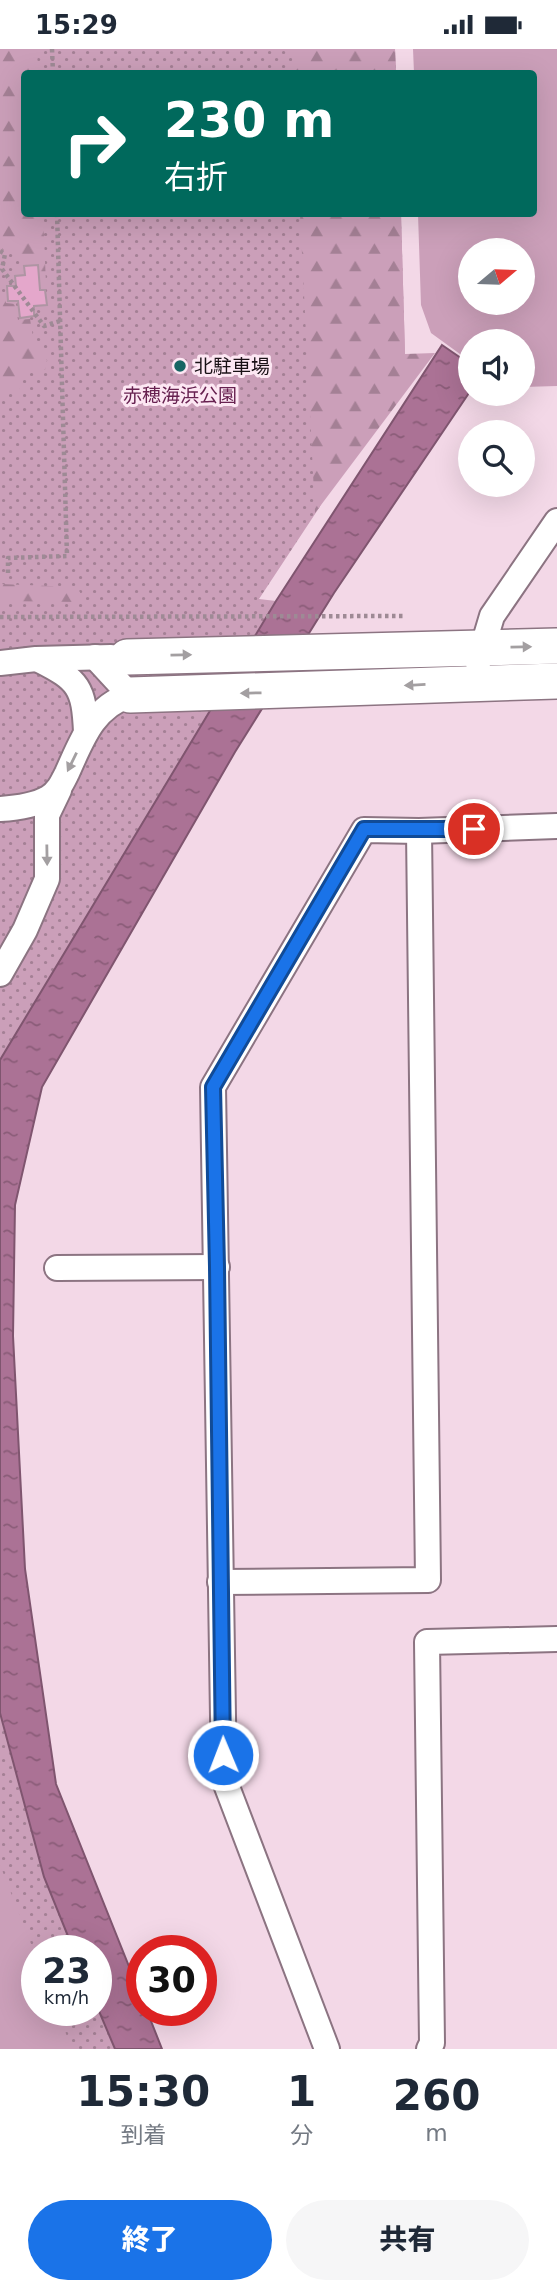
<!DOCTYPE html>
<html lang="ja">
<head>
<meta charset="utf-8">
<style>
	:root { --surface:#fff; --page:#f6f6f7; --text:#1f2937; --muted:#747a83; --accent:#1a73e8 }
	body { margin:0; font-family:"DejaVu Sans","Noto Sans JP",sans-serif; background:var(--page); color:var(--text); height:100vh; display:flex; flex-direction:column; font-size:26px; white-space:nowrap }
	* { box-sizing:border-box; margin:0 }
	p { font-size:23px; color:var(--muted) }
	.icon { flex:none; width:38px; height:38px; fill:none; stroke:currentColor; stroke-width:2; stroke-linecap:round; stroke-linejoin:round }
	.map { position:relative; height:2000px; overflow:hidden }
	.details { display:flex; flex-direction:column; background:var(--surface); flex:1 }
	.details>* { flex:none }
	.top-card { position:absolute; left:21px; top:21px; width:516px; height:147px; border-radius:7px; box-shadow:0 7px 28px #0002; background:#00695c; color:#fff; overflow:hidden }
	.needle { width:46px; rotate:71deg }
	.buttons { position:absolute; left:458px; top:189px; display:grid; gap:14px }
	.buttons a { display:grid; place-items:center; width:77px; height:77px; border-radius:50%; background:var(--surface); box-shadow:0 7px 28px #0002; font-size:35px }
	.speed { position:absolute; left:21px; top:1886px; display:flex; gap:14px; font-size:35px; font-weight:700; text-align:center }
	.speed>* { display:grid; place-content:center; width:91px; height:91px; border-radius:50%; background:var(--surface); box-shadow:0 7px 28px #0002; line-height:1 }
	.speed small { font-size:18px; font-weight:400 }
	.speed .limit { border:10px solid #d22; background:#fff; color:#111 }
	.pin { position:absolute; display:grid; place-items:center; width:60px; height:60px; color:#fff; margin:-30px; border:4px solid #fff; border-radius:50%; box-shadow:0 2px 7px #0007 }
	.me { position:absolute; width:77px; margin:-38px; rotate:359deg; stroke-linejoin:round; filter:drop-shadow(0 0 5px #0008) }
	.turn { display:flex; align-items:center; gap:24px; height:147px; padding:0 28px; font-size:32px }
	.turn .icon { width:91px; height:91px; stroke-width:2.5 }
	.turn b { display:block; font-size:49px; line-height:60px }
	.eta { display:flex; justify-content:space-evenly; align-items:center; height:119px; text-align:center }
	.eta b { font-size:42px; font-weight:800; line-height:49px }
	.action { display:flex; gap:14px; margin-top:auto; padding:14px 28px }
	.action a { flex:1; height:80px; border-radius:42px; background:var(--accent); color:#fff; font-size:28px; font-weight:800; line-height:80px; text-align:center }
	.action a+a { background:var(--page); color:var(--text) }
	.status { display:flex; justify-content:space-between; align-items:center; height:49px; padding:0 35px; background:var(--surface); direction:ltr }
	.status svg { height:19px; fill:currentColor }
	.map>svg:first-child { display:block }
</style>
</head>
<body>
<div class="status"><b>15:29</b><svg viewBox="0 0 49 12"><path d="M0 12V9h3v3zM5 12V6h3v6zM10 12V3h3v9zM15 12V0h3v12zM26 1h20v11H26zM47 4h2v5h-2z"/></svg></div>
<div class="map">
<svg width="557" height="2000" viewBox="0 0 557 2000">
	<defs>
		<pattern id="grass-dots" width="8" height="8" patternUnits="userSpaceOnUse" patternTransform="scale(1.75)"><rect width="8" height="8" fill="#cb9fb9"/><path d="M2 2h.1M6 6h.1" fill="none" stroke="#a48095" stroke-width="1.8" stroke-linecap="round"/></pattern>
		<pattern id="forest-firs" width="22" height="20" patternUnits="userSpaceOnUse" patternTransform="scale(1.75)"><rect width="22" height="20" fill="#cb9fb9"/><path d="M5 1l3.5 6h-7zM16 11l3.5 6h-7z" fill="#a48095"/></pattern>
		<pattern id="water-ripples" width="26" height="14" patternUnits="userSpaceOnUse" patternTransform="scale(1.75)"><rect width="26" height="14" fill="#ab7295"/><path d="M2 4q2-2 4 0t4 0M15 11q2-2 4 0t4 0" fill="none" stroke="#8a5c78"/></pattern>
	</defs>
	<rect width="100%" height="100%" fill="#f3d8e7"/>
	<g fill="url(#grass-dots)">
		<polygon points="0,0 395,0 396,24 24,24 24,164 401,165 405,305 319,459 259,550 276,552 0,1011"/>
		<polygon points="0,1664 44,1828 74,1902 37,1902 37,1962 96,1962 96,1955 115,2000 0,2000"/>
	</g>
	<g fill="url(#forest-firs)">
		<polygon points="0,0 37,0 38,24 24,24 24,164 43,165 46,235 42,243 23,234 21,208 6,203 0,197"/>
		<polygon points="292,0 395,0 396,24 293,24"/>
		<polygon points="300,165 401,165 405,305 435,304 315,464"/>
		<polygon points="0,242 3,243 6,254 15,255 18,271 30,270 34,294 47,311 45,321 25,322 18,345 0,344"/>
		<polygon points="0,535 75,538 80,543 81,553 0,552"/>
	</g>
	<g fill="#cb9fb9" fill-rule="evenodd">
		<path d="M 413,0 L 557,0 L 557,337 L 523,338 L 523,292 L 471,292 L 471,313 L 431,284 L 421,256 L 418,165 L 534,164 L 534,24 L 414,24 ZM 471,201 L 523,201 L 523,254 L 471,254 Z"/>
		<polygon points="0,1816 37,1910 37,1962 57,1962 72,2000 0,2000"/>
	</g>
	<polygon fill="url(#water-ripples)" stroke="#7f556f" stroke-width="2" points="442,296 471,316 471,341 334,544 235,703 42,1038 15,1156 13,1287 25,1520 56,1735 142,1950 142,1962 147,1962 162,2000 115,2000 96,1955 96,1902 74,1902 44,1828 0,1664 0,1011 276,552"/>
	<polygon fill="#e4a7cb" stroke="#ae95a3" stroke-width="2" points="38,216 40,241 45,241 47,256 34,257 34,267 20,269 18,252 8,252 7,237 16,237 15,227 25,226 24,217"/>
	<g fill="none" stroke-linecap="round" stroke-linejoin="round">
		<g stroke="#8c7482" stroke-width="28">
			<g id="street">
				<path d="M 39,611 C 79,631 84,639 86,683"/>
				<polyline points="0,614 36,610 111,608"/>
				<polyline points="478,614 492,567 557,472"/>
				<path d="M 0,760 C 16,759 34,757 48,749 C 58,743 62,734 67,724 C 82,691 93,658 130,646 L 95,608"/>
				<polyline points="0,925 25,881 47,830 47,766 59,741"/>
				<polyline points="57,1219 217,1218"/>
				<polyline points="220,1533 428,1531 419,782"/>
				<polyline points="327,2000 224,1730 213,1038 364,781 419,782 557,777"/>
				<polyline points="429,2000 432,1994 427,1593 557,1590"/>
			</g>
		</g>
		<g stroke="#8c7482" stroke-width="38">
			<g id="secondary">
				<polyline points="127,608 557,597"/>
				<polyline points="130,646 557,632"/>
			</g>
		</g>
		<g stroke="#9e8a95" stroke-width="4.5" stroke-dasharray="3.5 3.5" stroke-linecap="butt">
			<polyline points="52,0 53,24"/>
			<polyline points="0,202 5,205 2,220 44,277 60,272"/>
			<polyline points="8,524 8,509 67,507 57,164"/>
			<polyline points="0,568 403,567"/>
		</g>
		<use href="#street" stroke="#fff" stroke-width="24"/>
		<use href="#secondary" stroke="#fff" stroke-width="35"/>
	</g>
	<defs><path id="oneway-solid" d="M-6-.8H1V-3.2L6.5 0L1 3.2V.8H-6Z" transform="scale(1.75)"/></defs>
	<g fill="#a39fa1">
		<use href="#oneway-solid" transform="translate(521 598) rotate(-1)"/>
		<use href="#oneway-solid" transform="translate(181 606) rotate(-1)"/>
		<use href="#oneway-solid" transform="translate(415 636) rotate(177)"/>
		<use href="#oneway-solid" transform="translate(251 644) rotate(179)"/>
		<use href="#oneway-solid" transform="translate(72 713) rotate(116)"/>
		<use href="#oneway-solid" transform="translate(47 806) rotate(89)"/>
	</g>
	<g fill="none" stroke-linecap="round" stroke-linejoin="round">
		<g stroke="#114b97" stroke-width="18">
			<polyline id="route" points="223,1706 217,1218 213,1038 364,780 474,780"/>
		</g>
		<use href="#route" stroke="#1a73e8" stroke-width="12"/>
	</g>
	<circle fill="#166563" stroke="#fde7f3" stroke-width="2.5" cx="180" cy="317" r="7"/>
	<g text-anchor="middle" stroke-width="6" stroke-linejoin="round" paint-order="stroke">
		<g font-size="19" fill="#191015" stroke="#fde7f3" text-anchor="start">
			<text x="194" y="324">北駐車場</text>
		</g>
		<g font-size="19" fill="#672150" stroke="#fde7f3">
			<text x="180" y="353">赤穂海浜公園</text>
		</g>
	</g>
</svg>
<div class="buttons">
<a><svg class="needle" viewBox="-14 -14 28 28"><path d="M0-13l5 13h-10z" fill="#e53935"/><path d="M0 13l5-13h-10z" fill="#747a83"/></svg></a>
<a><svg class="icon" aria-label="sound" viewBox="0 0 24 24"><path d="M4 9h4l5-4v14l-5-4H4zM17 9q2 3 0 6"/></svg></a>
<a><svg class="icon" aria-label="search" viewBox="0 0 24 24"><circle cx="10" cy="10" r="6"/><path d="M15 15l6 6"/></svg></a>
</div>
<div class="speed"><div>23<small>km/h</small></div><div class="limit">30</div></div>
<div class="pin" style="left:474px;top:780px;background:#d93025"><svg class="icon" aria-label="arrive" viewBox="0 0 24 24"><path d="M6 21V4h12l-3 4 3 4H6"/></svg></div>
<svg class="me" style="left:223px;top:1706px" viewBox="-20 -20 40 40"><circle r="17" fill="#1a73e8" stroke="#fff" stroke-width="3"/><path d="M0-11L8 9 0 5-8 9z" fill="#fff"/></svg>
<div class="top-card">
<div class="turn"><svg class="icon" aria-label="right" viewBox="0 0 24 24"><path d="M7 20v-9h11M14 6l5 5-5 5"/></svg><div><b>230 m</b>右折</div></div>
</div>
</div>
<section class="details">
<div class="eta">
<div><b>15:30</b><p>到着</p></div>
<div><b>1</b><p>分</p></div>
<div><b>260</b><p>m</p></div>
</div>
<div class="action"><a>終了</a><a>共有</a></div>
</section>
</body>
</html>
